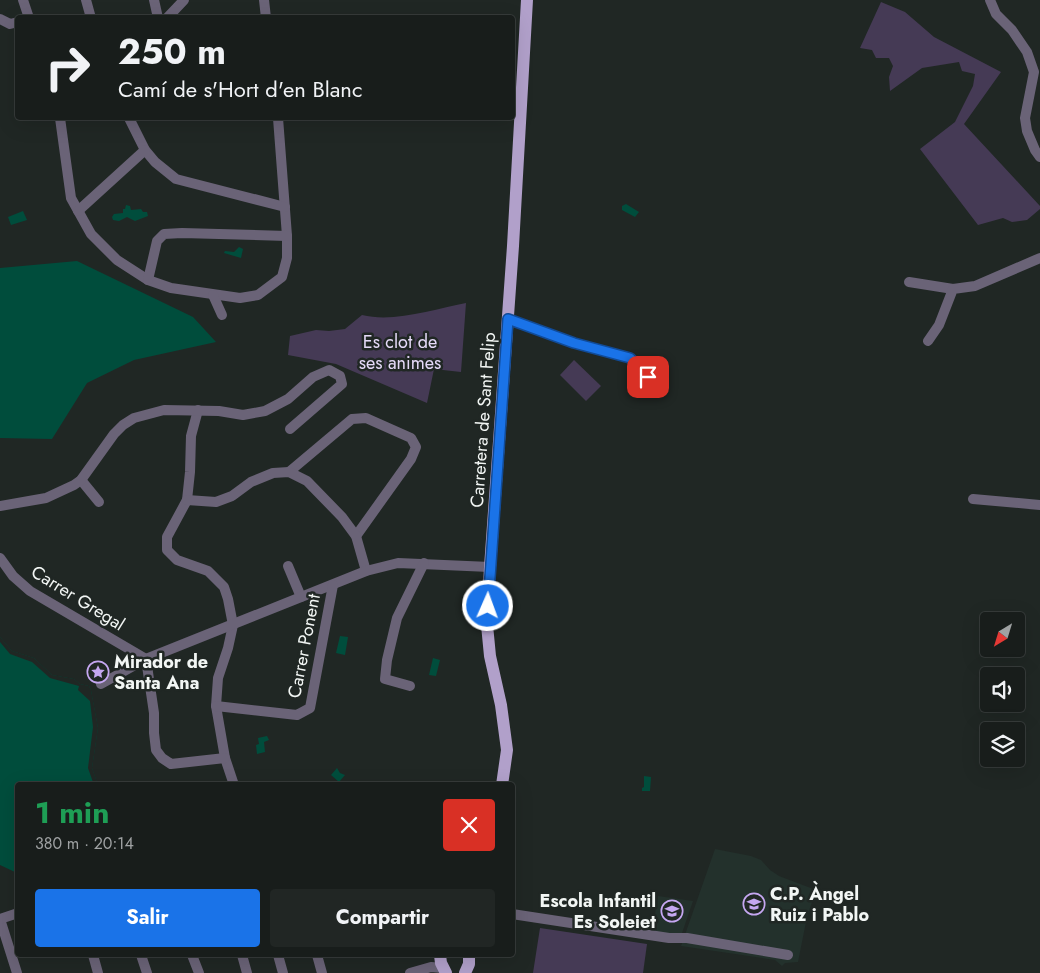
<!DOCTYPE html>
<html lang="es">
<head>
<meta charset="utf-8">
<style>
	:root { --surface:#181d1b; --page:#212624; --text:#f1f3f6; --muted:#9fa2a3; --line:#363b3a; --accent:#1a73e8 }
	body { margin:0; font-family:Jost,sans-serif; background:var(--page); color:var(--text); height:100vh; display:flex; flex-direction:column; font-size:19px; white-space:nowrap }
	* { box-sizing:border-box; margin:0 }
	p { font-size:16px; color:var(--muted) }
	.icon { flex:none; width:28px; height:28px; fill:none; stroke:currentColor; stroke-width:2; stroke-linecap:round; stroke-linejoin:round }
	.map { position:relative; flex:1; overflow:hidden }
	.side { position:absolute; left:15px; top:782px; width:500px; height:175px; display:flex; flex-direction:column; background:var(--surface); border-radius:5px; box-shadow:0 5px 20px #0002,0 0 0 1px var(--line) }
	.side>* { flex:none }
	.guide { position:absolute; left:15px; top:15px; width:500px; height:105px; border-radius:5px; box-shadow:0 5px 20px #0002,0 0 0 1px var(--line); background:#181d1b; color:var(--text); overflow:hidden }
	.needle { width:32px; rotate:218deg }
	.tools { position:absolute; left:980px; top:612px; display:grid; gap:10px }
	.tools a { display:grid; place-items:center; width:45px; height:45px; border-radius:5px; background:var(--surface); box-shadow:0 5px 20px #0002,0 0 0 1px var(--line); font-size:25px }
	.pin { position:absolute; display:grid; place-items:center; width:42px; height:42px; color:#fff; margin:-21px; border-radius:10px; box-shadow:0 2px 8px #0006 }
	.me { position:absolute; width:55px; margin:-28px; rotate:2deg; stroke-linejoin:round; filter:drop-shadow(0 0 4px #0008) }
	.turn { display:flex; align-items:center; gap:18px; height:105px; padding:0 20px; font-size:22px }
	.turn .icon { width:65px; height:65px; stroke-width:2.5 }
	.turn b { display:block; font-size:35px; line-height:42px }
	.round { display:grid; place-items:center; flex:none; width:52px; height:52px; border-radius:5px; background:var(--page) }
	.headline { display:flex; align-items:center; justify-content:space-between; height:85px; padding:0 20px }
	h1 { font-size:30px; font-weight:700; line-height:38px; color:#1e9e55 }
	.action { display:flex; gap:10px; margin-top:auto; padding:10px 20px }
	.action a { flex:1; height:58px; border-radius:5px; background:var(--accent); color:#fff; font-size:20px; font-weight:700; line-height:58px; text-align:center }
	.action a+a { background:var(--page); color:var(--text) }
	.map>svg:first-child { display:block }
</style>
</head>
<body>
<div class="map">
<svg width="1040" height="973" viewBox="0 0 1040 973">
	<rect width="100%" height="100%" fill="#202724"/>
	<g fill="#23312c">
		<polygon points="715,849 751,856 761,860 770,870 779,876 816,890 807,917 798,962 785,963 782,966 775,960 681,946"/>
		<polygon points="658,896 693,901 681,936 652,932"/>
	</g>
	<g fill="#453a55">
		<polygon points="881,2 905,12 934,37 1001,72 964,124 1040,206 1040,209 1027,220 1012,222 1003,218 978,225 920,149 955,122 973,86 975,74 962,71 959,62 922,68 890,91 889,77 893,66 889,58 876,58 872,50 860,48"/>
		<path d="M 466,303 L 461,372 L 434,369 L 427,403 L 336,364 L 288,355 L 290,336 L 316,330 L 329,331 L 345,329 L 362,315 C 394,323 434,309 466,303 Z"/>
		<polygon points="574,360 601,386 586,401 560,375"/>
		<polygon points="540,928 647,944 643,973 533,973"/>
	</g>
	<g fill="#004d3c">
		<polygon points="626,204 639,212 635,217 622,210 622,206"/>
		<polygon points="126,205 130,206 131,210 141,209 143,212 147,212 148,216 135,221 127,217 119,221 113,220 112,217 114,214 123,213 123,209 125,209"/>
		<polygon points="23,211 27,220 11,225 8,217"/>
		<polygon points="239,247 243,249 241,258 224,253 225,251 234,252"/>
		<polygon points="77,261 193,317 216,342 134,360 87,383 52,439 0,438 0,268"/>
		<polygon points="340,636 348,637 345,655 336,653"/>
		<polygon points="0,637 12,651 34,658 52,675 74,679 80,684 89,686 91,690 98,728 92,768 98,785 18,785 17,873 0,865"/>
		<polygon points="433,658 440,660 436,676 429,675"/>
		<polygon points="267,736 269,740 264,742 265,752 257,754 256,745 259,744 258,738"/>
		<polygon points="337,768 340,773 345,775 339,782 331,775"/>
		<polygon points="644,776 651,777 650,791 642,791 642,788 644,787"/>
	</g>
	<polygon fill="#202724" points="0,637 12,651 34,658 52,675 74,679 80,684 89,686 91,690 98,728 92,768 98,785 94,785 88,768 93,727 90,701 78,690 79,686 50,678 32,662 10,654 0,642"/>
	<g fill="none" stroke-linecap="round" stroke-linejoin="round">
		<g stroke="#6a6377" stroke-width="10">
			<polyline points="23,0 29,18"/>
			<polyline points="86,0 91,18"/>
			<polyline points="154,0 158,18"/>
			<polyline points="264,0 266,18"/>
			<polyline points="990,0 996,14 1012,30 1027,52 1034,72 1025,118 1027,131 1035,150 1040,157"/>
			<polyline points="167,18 184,0"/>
			<polyline points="0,19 10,24 18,22"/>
			<polyline points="60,118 71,198 91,234 117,260 148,280 171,288 240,298 258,295 282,277 287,258 287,236 278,118"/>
			<polyline points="129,118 145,150 155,162 176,179 285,207"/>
			<polyline points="78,211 145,150"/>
			<polyline points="148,280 157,241 164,234 182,233 287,236"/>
			<polyline points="909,282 953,289"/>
			<polyline points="213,295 222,315"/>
			<polyline points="508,319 574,343 630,358 648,377"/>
			<polyline points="928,341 939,325 953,289 975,286 1040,258"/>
			<polyline points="198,410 191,436 190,472 187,500 167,537 167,550 177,560 208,571 224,587 228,599 233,625 228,648 218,678 216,706 225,758 234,785"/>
			<polyline points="289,472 352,419 366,418 411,438 416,447 411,459 356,536"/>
			<polyline points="81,480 99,502"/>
			<polyline points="973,499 1040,505"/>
			<polyline points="187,500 216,502 232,496 251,482 273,473 289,472 307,481 342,517 356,536 366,571"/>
			<polyline points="0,506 46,498 74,485 81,480 114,434 123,425 134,418 164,410 219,411 243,415 265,411 288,399 313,377 329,370 340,376 342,384 290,429"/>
			<polyline points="0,558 13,576 30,591 146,659 154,713 154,733 156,750 162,758 171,764 225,758"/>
			<polyline points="288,566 301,597"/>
			<polyline points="101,684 146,659 366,571 398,563 490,567"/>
			<polyline points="410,686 385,679 387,660 397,618 424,563"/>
			<polyline points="216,706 297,715 310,708 333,585"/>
			<polyline points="512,914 669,938 687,938 788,955"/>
			<polyline points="0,919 17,973"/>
			<polyline points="0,919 18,913"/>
			<polyline points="93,955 98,973"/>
			<polyline points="141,955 147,973"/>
			<polyline points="192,955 199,973"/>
			<polyline points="242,955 247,973"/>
			<polyline points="278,955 283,973"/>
			<polyline points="317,955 322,973"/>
			<polyline points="410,973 431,967 442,968"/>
		</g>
		<g stroke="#b1a0ca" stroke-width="12">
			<polyline points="502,785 507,750 501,705 490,656 487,625 490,567 513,246 527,0"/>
			<polyline points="440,955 441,963 446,973"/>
			<polyline points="465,973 469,964 469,955"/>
		</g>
	</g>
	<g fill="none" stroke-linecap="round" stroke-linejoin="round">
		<g stroke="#114b97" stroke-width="12">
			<polyline id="route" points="488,606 508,319 574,343 630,358 648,377"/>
		</g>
		<use href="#route" stroke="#1a73e8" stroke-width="9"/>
	</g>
	<defs>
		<g id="sight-ring" transform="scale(1.125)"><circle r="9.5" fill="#202724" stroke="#c5a7f1" stroke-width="1.5"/><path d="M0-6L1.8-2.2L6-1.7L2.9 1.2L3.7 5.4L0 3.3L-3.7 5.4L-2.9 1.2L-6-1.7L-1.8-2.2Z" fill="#c5a7f1"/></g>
		<g id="school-ring" transform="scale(1.125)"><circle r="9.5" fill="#202724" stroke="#c5a7f1" stroke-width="1.5"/><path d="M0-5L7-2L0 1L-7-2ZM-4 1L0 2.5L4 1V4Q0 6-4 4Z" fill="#c5a7f1"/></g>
	</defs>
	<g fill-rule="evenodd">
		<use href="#sight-ring" x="98" y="672"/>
		<use href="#school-ring" x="754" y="904"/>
		<use href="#school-ring" x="672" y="911"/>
	</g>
	<g text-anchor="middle" stroke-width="5" stroke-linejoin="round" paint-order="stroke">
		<g font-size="18" fill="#e5daf8" stroke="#202724">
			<text x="400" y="348">Es clot de<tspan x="400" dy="21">ses animes</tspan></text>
		</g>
		<g font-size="18" fill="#f2f6f4" stroke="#202724">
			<text transform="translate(483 420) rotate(-86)" y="6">Carretera de Sant Felip</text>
			<text transform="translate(78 598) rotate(32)" y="6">Carrer Gregal</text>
			<text transform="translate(304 646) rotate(-79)" y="6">Carrer Ponent</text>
		</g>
		<g font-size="18" font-weight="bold" fill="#f2f6f4" stroke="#202724" text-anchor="start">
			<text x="114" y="668">Mirador de<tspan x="114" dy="21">Santa Ana</tspan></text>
			<text x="770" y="900">C.P. Àngel<tspan x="770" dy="21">Ruiz i Pablo</tspan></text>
			<text x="656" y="907" text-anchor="end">Escola Infantil<tspan x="656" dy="21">Es Soleiet</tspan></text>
		</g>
	</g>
</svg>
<div class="tools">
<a><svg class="needle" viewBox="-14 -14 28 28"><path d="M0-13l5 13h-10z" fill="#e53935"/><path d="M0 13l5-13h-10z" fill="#9fa2a3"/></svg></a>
<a><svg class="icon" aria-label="sound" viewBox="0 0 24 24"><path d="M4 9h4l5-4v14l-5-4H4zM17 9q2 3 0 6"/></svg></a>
<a><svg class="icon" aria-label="layers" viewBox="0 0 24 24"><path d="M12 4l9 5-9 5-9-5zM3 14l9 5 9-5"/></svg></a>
</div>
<div class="pin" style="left:648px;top:377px;background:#d93025"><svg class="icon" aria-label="arrive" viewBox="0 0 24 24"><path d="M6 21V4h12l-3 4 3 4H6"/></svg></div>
<svg class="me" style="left:488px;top:606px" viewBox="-20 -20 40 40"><circle r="17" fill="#1a73e8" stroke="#fff" stroke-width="3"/><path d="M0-11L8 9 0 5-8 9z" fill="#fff"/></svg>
<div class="guide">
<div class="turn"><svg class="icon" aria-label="right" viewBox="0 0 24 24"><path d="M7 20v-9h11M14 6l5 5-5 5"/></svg><div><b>250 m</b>Camí de s'Hort d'en Blanc</div></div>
</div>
<section class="side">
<div class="headline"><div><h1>1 min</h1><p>380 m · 20:14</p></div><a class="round" style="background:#d93025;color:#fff"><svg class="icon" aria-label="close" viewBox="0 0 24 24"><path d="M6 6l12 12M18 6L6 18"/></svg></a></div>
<div class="action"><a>Salir</a><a>Compartir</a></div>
</section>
</div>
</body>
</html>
